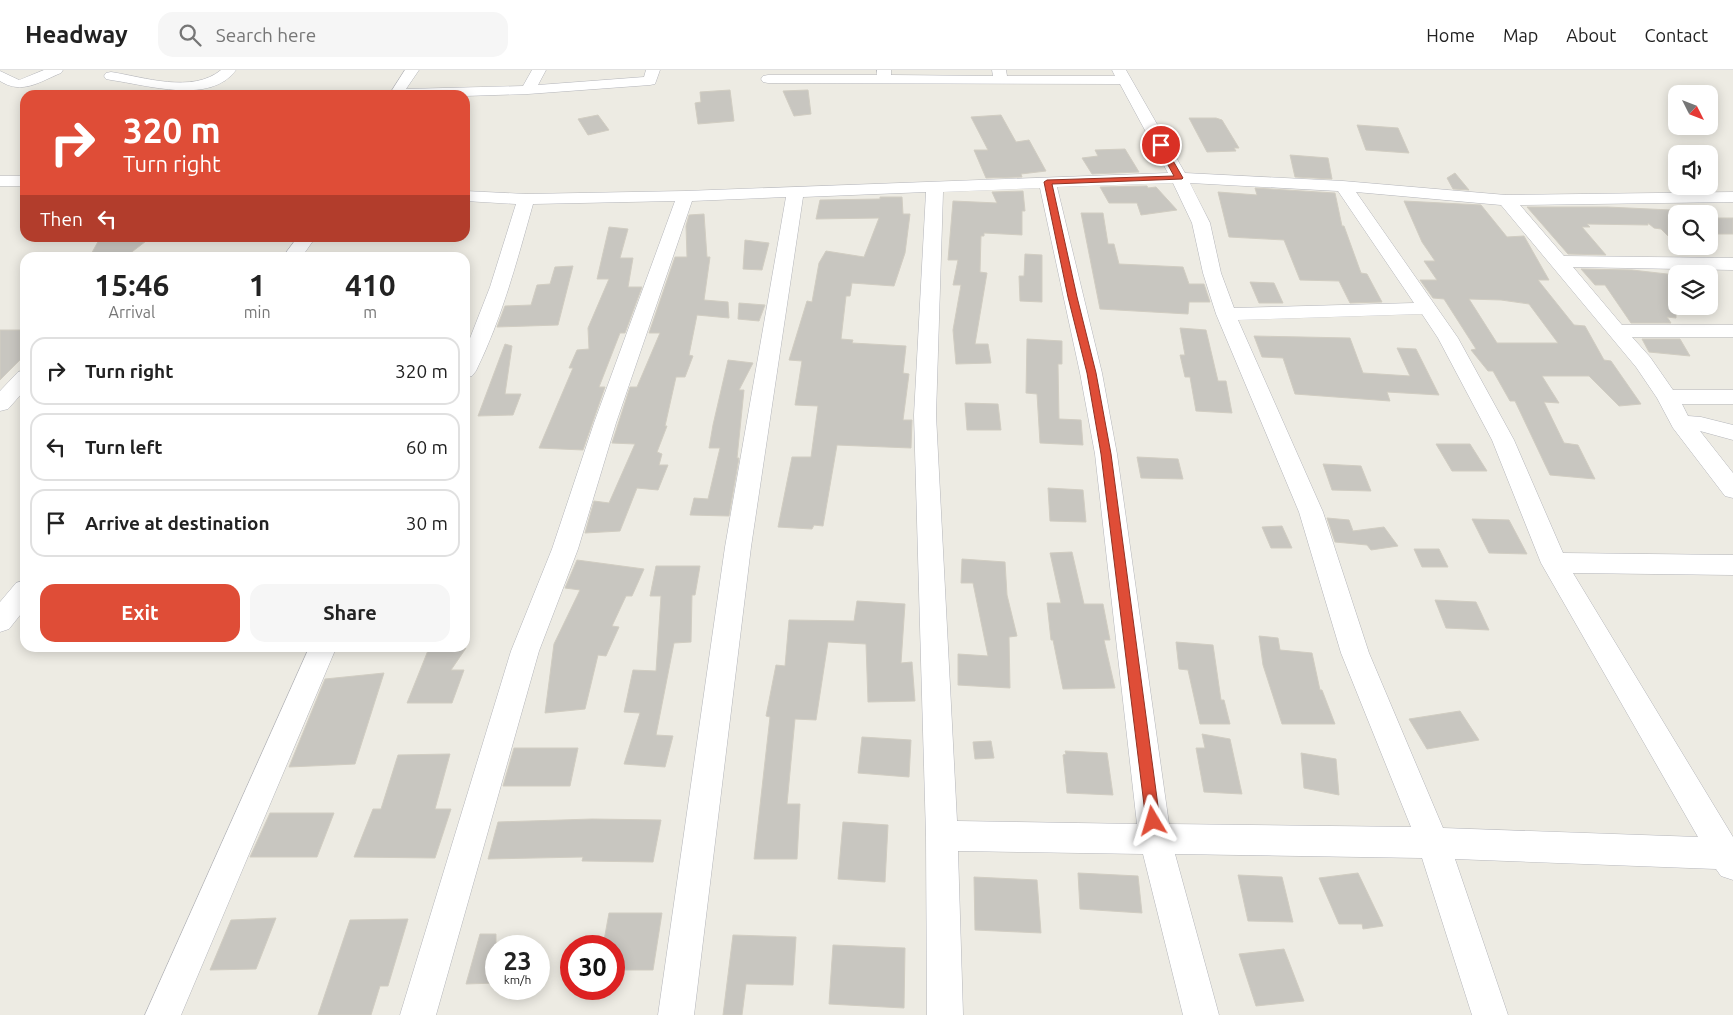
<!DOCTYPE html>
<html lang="en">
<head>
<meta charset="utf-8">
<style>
	:root { --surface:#fff; --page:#f6f6f6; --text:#222; --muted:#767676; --line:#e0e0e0; --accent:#df4d37 }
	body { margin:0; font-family:Ubuntu,sans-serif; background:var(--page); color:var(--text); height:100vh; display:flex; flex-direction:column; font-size:19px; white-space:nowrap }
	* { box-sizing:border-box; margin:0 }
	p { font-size:16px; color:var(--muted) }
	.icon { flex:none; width:28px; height:28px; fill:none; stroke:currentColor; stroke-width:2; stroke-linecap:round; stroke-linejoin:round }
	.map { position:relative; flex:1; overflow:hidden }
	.side { position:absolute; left:20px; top:182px; width:450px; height:400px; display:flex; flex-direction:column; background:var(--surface); border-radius:15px; box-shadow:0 2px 12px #0003 }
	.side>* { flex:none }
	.guide { position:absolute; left:20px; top:20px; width:450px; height:152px; border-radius:15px; box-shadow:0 2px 12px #0003; background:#df4d37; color:#fff; overflow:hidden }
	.needle { width:32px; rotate:132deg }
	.tools { position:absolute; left:1668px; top:15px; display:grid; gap:10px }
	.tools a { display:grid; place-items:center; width:50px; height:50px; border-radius:10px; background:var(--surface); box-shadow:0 2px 12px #0003; font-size:25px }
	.speed { position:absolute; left:485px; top:865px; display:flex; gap:10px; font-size:25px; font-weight:700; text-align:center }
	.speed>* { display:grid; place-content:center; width:65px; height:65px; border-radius:50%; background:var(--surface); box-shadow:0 2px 12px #0003; line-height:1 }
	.speed small { font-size:12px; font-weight:400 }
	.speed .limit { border:8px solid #d22; background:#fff; color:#111 }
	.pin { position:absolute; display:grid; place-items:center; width:42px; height:42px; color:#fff; margin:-21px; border:2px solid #fff; border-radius:50%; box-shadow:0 1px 5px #0007 }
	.me { position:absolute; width:55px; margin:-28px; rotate:353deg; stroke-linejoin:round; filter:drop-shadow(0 0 4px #0008) }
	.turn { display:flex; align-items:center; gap:18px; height:105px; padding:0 20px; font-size:22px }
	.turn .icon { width:65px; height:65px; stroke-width:2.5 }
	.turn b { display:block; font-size:35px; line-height:42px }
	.then { display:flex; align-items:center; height:48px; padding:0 20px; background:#0003; gap:10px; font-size:19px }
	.eta { display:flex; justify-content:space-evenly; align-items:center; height:85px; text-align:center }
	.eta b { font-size:30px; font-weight:600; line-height:35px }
	.action { display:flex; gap:10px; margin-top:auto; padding:10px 20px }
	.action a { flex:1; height:58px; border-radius:15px; background:var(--accent); color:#fff; font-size:20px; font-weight:600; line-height:58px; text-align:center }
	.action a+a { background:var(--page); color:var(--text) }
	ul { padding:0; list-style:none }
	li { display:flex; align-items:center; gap:15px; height:68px; margin:0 10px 8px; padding:0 10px; border:2px solid var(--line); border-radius:15px }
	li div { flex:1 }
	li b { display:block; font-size:19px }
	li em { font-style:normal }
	header { display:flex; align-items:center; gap:30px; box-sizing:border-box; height:70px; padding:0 25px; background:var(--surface); border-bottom:1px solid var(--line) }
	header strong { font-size:24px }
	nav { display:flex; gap:28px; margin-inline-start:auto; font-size:18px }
	.search { width:350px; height:45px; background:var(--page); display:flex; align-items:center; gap:12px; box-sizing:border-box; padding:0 18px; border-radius:15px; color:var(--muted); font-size:19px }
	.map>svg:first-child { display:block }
</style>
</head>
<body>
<header>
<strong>Headway</strong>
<div class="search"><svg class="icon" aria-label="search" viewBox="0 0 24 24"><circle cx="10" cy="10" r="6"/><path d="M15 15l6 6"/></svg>Search here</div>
<nav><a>Home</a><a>Map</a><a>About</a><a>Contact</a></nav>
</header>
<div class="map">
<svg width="1733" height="945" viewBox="0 0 1733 945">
	<rect width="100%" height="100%" fill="#edebe3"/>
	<g fill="#c8c6c0" stroke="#d1cdc2" fill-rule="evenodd">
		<polygon points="730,20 734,51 698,54 695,33 701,32 700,22"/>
		<polygon points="808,20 811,44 794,46 783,21"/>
		<polygon points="598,45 609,60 588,65 578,49"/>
		<polygon points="1001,45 1016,72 1029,70 1046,101 1021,104 1022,107 986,108 974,80 988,80 971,47"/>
		<polygon points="1189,48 1216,48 1222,50 1239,78 1234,78 1236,81 1207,82"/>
		<polygon points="1357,55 1398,58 1409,83 1366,80"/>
		<polygon points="1125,79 1139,102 1092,104 1082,88 1098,86 1095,80"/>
		<polygon points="1290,85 1328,88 1332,109 1295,107"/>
		<polygon points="1455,103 1469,120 1453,119 1447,108"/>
		<polygon points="1147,116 1148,118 1156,117 1177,140 1141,145 1137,133 1109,133 1100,117"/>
		<polygon points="1255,118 1335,123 1342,156 1344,156 1361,203 1367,204 1382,232 1350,233 1339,211 1300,210 1284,170 1229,167 1218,122 1257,125"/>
		<polygon points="1023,121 1025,141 1022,141 1022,165 984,163 984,166 981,166 980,202 987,203 975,274 988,274 991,293 956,294 953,260 961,215 953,215 958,190 948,190 953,131 997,133 992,122"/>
		<polygon points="880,127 902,127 903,144 910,144 905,183 894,216 852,213 850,226 846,226 841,269 853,270 852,273 906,276 903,303 909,304 903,350 912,350 911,378 837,375 823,456 814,455 812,459 778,457 792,387 811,387 818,336 795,335 802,291 789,290 807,231 812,232 819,193 826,181 864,187 879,148 816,149 820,130 880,129"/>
		<path d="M 1404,131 L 1481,135 L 1507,167 L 1524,166 L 1549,210 L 1538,210 L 1574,255 L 1585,256 L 1604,290 L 1611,291 L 1641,334 L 1619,336 L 1589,306 L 1542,306 L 1559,333 L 1544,332 L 1564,373 L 1578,375 L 1595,409 L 1550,405 L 1515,331 L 1510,331 L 1493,301 L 1488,301 L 1471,280 L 1476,279 L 1444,229 L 1433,228 L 1420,210 L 1437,210 L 1424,191 L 1435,191 L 1422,172 ZM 1469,229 L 1501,230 L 1529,234 L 1558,273 L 1497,273 Z"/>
		<polygon points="1527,137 1607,137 1671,140 1676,146 1676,174 1661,159 1654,158 1648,153 1648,155 1587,154 1590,157 1582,157 1606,185 1568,184"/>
		<polygon points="1081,143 1103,143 1108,174 1114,174 1119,194 1183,197 1189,214 1204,214 1210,232 1189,232 1188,244 1100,239"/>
		<polygon points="704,144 707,187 710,187 704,230 728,232 729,248 697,245 689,285 693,286 685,307 676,307 665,356 667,356 657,382 662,384 659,395 668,395 658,420 637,418 620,461 585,463 594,431 609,433 635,374 612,373 630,317 637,317 660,263 649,263 675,187 687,187 686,156 689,145"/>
		<rect x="1709" y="148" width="24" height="16"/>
		<polygon points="609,157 628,159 620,188 633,188 628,217 642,217 625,263 620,263 599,317 605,317 583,380 539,378 573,298 569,298 577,280 589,279 588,258 609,209 597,209"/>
		<polygon points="100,168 150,168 124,188 89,188"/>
		<polygon points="745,170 769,173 762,200 743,199"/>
		<polygon points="1025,184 1042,185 1042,232 1020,231 1019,206 1024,206"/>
		<polygon points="573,196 558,255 497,257 505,236 531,235 537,215 550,214 555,197"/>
		<polygon points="1581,199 1632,200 1676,205 1676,248 1667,247 1671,253 1631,253 1605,215 1595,215"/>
		<polygon points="1250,212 1274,213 1283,233 1259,233"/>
		<polygon points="739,233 765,235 759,251 738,249"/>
		<polygon points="1180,258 1206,260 1218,311 1226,311 1232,343 1196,341 1190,307 1185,307 1180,285 1185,285"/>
		<polygon points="0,260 25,260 25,285 0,310"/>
		<polygon points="1254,266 1350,268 1363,303 1410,306 1397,278 1416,279 1439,325 1387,322 1390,331 1295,324 1283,288 1262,287"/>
		<polygon points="1027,269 1062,271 1062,294 1058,294 1059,349 1081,350 1083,375 1040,373 1037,324 1026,323"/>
		<polygon points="1642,269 1680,269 1690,286 1649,282"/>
		<polygon points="505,274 512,276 505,324 521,324 513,345 478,346"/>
		<polygon points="728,290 753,293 739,320 744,320 737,388 739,388 729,446 690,445 694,428 708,429 720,378 709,378 713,355"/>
		<polygon points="965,333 998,334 1001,360 967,360"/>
		<polygon points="1436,374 1470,374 1487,401 1452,401"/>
		<polygon points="1137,387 1178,389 1183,409 1141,408"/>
		<polygon points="1323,394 1361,396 1371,421 1332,420"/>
		<polygon points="1048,418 1083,420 1086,452 1050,451"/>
		<polygon points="1327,448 1349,450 1353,461 1384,457 1398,476 1371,480 1367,475 1335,472"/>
		<polygon points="1472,449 1509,450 1527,484 1489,483"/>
		<polygon points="1282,456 1292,478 1271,478 1262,457"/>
		<polygon points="1414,479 1439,479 1448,497 1422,497"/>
		<polygon points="1072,482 1084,534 1103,534 1110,570 1104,570 1115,618 1063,619 1053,570 1051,570 1047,533 1061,533 1050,483"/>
		<polygon points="962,489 1005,492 1007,525 1017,566 1009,567 1010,618 958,615 958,584 988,586 973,513 961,513"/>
		<polygon points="577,490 644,499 632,526 626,526 612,556 619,557 606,586 598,585 585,639 545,643 554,574 580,520 565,518"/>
		<polygon points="656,496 700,496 695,525 692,525 691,572 674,573 656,665 673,666 665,697 624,694 640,643 624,642 633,600 656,601 661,526 650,526"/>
		<polygon points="1435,530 1476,532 1489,560 1446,558"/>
		<polygon points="857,531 905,534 901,593 912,592 915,631 868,632 866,574 828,572 816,650 795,649 787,734 800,734 797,789 754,789 770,647 766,646 776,595 785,596 789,550 854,551"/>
		<polygon points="1259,566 1278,568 1280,580 1312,583 1320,620 1322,620 1335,654 1282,654 1263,595"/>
		<polygon points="1176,572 1213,575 1221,630 1224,630 1230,654 1200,654 1188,600 1179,599"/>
		<polygon points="429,578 466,578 451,600 464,600 452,633 407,633"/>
		<polygon points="384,603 355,694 289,697 325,609"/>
		<polygon points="1460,641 1479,670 1427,679 1409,649"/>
		<polygon points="1202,664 1230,669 1242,724 1204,722 1196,678 1205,678"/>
		<polygon points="862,667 911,670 909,707 858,703"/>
		<polygon points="991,671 994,688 975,689 973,672"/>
		<polygon points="514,678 578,678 570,716 503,716"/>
		<polygon points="1065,681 1107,683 1113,725 1067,723 1063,685 1066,684"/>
		<polygon points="1301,683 1336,689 1339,725 1304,718"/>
		<polygon points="450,684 435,739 451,739 435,788 354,787 373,739 381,739 398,685"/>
		<polygon points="270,743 334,743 317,787 250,787"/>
		<polygon points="592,749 661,750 653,792 582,791 583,787 488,789 498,752"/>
		<polygon points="843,752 888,755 885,812 838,809"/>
		<polygon points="1078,803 1138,806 1142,843 1080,839"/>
		<polygon points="1358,803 1381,851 1383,856 1363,859 1362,854 1339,854 1319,808"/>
		<polygon points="1238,805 1282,807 1293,852 1248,851"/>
		<polygon points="974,807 1037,810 1041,863 975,860"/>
		<polygon points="609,843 662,843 653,900 614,900 614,876 603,876"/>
		<polygon points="276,848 256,899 210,900 231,850"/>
		<polygon points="408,849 388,916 380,916 371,945 318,945 350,850"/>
		<polygon points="480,864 496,864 496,913 466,914"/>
		<polygon points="733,865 796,867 793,915 746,914 742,945 723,945"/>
		<polygon points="833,875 905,878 904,938 829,934"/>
		<polygon points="1284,879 1304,931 1256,936 1239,884"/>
	</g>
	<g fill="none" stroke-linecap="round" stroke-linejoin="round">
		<g stroke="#b4b5ba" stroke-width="1">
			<g id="street">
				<path d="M 44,0 L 63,0 L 61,3 C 39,12 22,25 0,11 L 0,1 L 19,10 Z"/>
				<path d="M 221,0 L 236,0 C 211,35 147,15 111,10 L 106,9 L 104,6 L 106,3 L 111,2 C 144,7 192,24 221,0 Z"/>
				<polygon points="405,0 419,0 406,19 523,16 532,0 546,0 538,15 644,7 646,0 660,0 655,14 650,15 528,24 465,26 389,25"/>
				<path d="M 877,0 L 891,0 L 891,5 L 993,6 L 992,0 L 1006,0 L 1007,6 L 1115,6 L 1112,0 L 1126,0 L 1185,103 L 1343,111 L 1506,125 L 1733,122 L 1733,132 L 1520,135 L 1564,186 L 1733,188 L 1733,200 L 1573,197 L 1622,255 L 1733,255 L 1733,267 L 1632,267 L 1650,287 L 1673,320 L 1733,320 L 1733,334 L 1682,334 L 1688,346 L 1701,347 L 1733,355 L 1733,370 L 1700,361 L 1733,403 L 1733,428 L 1725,426 L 1673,358 L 1657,328 L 1636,297 L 1501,135 L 1356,122 L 1458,268 L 1514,370 L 1563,483 L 1733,485 L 1733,505 L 1573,503 L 1733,767 L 1733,810 L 1721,806 L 1716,799 L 1455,789 L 1508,945 L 1472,945 L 1422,788 L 1175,784 L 1219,945 L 1183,945 L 1143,784 L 958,781 L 963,945 L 927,945 L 926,766 L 914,345 L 926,122 L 803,127 L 751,477 L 694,945 L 658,945 L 725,477 L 786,127 L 692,131 L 616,353 L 578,479 L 539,581 L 436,945 L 400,945 L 511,581 L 552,479 L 594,353 L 675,131 L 533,134 C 517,191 502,248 476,301 L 472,306 L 465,308 L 465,281 L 490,217 L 516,134 L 465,131 L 465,121 L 526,124 L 685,121 L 1168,103 L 1120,14 L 768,13 L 763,12 L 761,9 L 763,6 L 768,5 L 877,5 ZM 1173,113 L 1192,153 L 1203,203 L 1216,244 L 1299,442 L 1341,583 L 1411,757 L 1169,754 L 1117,384 L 1102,303 L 1057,117 ZM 1190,113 L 1338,121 L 1414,233 L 1234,238 L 1221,203 L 1210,153 ZM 1040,118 L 1080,303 L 1095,384 L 1137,754 L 957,751 L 936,345 L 943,122 ZM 1422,244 L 1438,268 L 1492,370 L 1541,493 L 1698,767 L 1443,758 L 1369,583 L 1323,442 L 1238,250 Z"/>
				<rect x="0" y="106" width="25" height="10"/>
				<polygon points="297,168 315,168 301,188 282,188"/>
				<polygon points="25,300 25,320 8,339 0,341 0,321 18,302"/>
				<polygon points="25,510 25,539 9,559 0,562 0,532 16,513"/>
				<polygon points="309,578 336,578 181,945 145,945"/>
			</g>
		</g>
		<use href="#street" fill="#fff" fill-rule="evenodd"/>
	</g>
	<polygon fill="#df4d37" stroke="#913224" points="1158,74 1164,75 1183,108 1182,109 1052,114 1077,227 1096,303 1111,384 1160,751 1158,755 1153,757 1148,755 1146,751 1101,384 1087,303 1068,227 1044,112 1047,110 1174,106 1157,75"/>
</svg>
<div class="tools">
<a><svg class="needle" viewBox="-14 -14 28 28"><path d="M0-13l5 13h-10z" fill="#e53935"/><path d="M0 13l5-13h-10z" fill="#767676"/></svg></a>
<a><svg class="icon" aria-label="sound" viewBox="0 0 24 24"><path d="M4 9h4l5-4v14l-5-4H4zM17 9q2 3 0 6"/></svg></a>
<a><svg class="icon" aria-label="search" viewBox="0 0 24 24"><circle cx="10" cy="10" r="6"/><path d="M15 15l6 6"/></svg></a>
<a><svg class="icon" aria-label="layers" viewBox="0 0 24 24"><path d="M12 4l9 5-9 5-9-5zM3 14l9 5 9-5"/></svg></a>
</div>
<div class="speed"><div>23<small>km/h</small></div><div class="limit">30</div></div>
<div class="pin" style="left:1161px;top:75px;background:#d93025"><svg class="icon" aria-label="arrive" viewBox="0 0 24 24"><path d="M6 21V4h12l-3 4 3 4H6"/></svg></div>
<svg class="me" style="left:1153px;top:751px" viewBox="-20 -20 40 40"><path d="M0-17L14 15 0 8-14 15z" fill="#df4d37" stroke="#fff" stroke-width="4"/></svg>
<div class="guide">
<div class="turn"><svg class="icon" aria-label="right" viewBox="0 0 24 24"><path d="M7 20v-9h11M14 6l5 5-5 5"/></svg><div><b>320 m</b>Turn right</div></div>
<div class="then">Then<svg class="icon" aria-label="left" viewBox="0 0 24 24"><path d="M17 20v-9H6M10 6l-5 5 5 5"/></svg></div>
</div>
<section class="side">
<div class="eta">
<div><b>15:46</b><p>Arrival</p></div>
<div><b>1</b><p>min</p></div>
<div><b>410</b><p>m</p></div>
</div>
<ul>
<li><svg class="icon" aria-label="right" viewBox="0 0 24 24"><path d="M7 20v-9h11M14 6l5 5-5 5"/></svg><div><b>Turn right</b></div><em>320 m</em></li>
<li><svg class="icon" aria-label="left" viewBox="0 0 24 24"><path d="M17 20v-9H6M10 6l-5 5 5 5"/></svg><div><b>Turn left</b></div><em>60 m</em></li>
<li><svg class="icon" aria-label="arrive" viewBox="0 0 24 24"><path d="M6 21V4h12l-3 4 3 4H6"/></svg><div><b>Arrive at destination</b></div><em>30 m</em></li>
</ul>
<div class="action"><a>Exit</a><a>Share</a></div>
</section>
</div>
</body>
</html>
